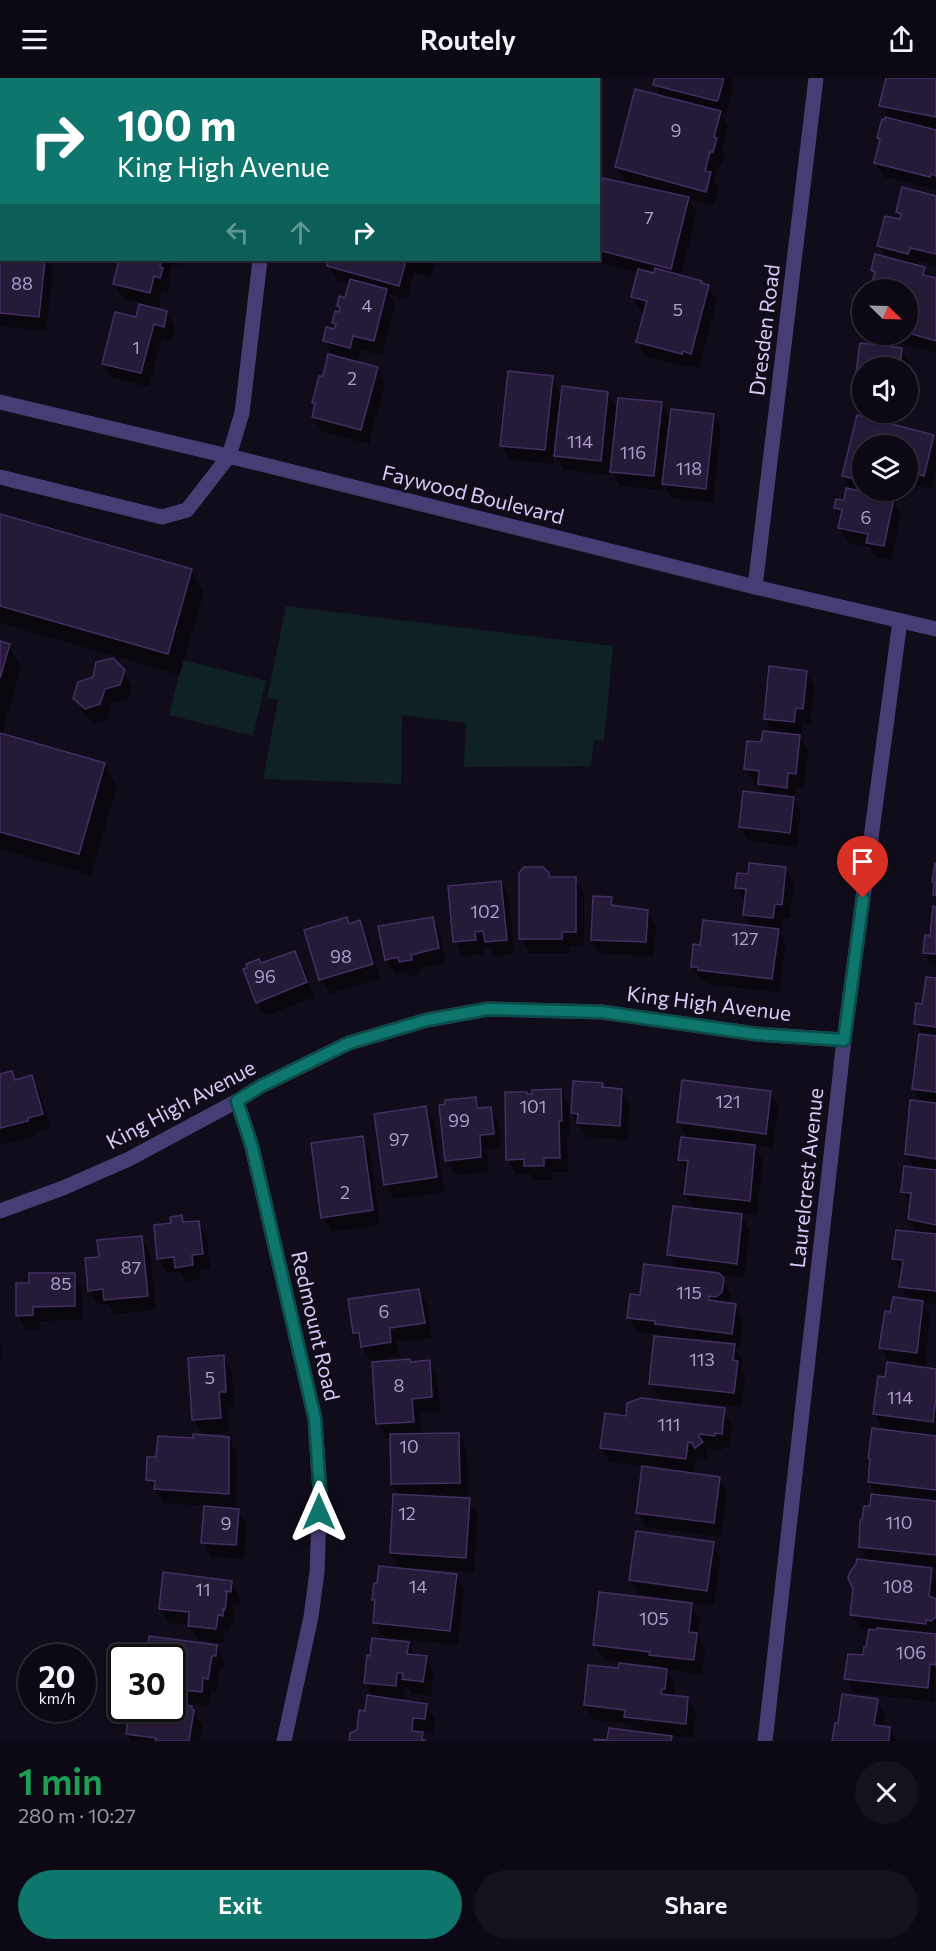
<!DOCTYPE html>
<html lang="en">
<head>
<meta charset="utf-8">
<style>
	:root { --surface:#0d0914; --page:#16121d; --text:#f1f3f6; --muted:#9a9aa0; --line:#2d2a34; --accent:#0f766e }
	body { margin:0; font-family:Commissioner,sans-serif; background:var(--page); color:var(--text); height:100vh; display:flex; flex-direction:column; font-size:22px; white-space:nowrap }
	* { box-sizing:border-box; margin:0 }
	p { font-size:20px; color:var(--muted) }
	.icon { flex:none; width:33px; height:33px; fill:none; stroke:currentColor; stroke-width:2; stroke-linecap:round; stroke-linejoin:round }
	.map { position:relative; height:1663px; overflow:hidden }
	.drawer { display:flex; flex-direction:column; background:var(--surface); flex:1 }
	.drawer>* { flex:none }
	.guide { position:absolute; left:0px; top:0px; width:600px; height:183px; box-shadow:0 2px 4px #0004,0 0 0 2px var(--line); background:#0f766e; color:#fff; overflow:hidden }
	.needle { width:39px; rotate:113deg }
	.tools { position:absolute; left:852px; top:201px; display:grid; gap:12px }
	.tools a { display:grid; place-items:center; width:66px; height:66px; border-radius:50%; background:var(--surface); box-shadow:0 2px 4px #0004,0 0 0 2px var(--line); font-size:30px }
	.speed { position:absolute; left:18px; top:1566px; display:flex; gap:12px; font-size:30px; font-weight:700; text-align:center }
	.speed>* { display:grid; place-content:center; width:78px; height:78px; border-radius:50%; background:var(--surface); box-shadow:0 2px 4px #0004,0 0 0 2px var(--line); line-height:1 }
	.speed small { font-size:15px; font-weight:400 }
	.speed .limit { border:3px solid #111; border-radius:9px; background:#fff; color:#111 }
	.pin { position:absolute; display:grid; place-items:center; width:51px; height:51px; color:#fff; margin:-62px -26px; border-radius:50% 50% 50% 0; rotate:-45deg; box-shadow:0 0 6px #0007 }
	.pin .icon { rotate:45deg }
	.me { position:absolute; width:66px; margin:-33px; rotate:0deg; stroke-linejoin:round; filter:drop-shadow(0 0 4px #0008) }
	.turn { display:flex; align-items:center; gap:21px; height:126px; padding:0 18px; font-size:27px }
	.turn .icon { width:78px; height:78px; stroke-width:2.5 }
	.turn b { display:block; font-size:42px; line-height:51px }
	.lanes { display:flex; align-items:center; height:57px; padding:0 18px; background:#0003; justify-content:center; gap:30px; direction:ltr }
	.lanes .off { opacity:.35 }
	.round { display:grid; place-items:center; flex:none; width:63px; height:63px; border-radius:32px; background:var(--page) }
	.headline { display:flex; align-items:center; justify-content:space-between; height:102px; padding:0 18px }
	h1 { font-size:36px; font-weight:600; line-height:45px; color:#1e9e55 }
	.primary-button { display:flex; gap:12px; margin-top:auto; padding:12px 18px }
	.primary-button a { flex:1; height:69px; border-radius:36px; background:var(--accent); color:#fff; font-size:24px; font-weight:600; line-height:69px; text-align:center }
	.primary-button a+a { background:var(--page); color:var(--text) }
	header { display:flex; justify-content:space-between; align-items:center; height:78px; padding:0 18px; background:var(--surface); font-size:27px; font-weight:600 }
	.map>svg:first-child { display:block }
</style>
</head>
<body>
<header><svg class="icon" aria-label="menu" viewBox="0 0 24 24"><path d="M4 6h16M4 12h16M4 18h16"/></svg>Routely<svg class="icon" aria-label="share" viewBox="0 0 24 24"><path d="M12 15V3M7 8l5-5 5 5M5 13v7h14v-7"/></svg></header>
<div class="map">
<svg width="936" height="1663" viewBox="0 0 936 1663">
	<rect width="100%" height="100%" fill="#110c1a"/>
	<g fill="#102123">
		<polygon points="286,528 613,568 604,663 594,662 591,688 464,689 466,645 402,637 401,706 263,701 278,622 267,620"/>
		<polygon points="183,582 266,603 253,658 169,637"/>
	</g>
	<g fill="#0007">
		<polygon points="141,0 204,0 205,2 141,2"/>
		<polygon points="356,0 444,0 356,2"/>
		<polygon points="656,0 733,0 731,8 733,11 726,36 721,36 728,49 722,72 725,76 721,88 718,88 714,102 719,110 714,128 688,121 697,135 681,199 701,204 702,207 708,209 717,223 699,290 691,287 690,290 646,279 638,264 645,235 641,234 632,219 638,195 597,184 595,182 598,182 598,124 627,107 617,89 662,20 655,7"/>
		<polygon points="888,0 936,0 936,112 884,99 875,84 881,64 879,60 889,42 881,27"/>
		<polygon points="936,120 936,188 918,183 917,188 924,190 930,200 936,201 936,275 871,256 908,256 908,212 876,197 873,192 886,180 879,168 903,144 897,134"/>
		<polygon points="0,174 2,182 46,182 53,193 46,253 0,248"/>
		<polygon points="120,182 182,182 180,187 172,186 168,201 170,206 168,214 162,212 158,232 166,234 175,249 172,263 162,260 149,309 112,300 104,285 137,241 141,225 123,221 115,206"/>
		<polygon points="330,182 435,182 430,199 414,195 407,221 389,216 395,227 382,277 361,272 357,285 377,290 385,305 369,366 322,354 314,339 316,329 314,325 334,280 325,263 336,249 333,245 340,235 338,228 346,221 350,206 337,203 329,188"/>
		<polygon points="861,267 902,272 910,286 908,307 908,290 862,290 862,330 855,317"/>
		<polygon points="552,300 562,317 607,315 618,333 661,325 671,342 713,337 721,352 713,425 672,420 663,404 662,412 620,408 609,390 609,397 564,392 554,374 553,386 510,382 502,367"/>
		<polygon points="858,339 933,358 936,363 936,394 932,411 908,405 908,368 862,368 862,412 884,412 882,419 893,421 901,436 891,482 876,479 870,469 848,465 839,450 841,440 836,430 845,424 852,413 843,397"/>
		<polygon points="0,438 191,492 204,514 180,597 0,545"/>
		<polygon points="0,565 9,568 21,589 2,657 104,686 117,708 91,797 0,771"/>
		<polygon points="123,593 132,608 128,621 112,625 108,641 94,645 83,634 75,619"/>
		<polygon points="806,594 815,609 810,645 803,644 802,658 799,658 808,673 804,710 796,709 795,723 801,735 797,769 749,763 741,748 766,717 759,706 754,705 746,691 763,666 774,656 765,641"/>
		<polygon points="785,791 794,805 790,841 783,840 781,854 779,854 786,867 779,915 708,906 706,904 701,903 692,888 701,869 752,849 744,837 746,825 737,810"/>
		<polygon points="547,795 550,801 575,801 584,815 584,868 570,868 570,875 529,875 521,861"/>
		<polygon points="501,804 509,819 514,876 495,878 489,868 483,869 484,876 463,878 455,863"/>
		<polygon points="611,821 615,829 647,833 656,848 654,878 600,876 592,861"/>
		<polygon points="936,830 936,889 933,889 924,874 931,859"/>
		<polygon points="432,840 440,855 446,885 419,891 420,896 409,898 407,894 395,896 386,881"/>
		<polygon points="346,841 350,847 360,844 368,859 380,900 329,916 321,901"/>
		<polygon points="294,875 303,890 314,919 266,938 257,924 261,886"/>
		<polygon points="936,902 936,1226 922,1225 930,1239 925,1291 936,1293 936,1490 930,1490 936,1500 935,1624 854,1615 846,1601 864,1579 870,1552 860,1551 852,1536 869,1484 860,1469 871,1430 877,1418 869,1404 871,1384 869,1380 884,1353 874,1336 890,1286 881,1270 892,1235 909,1222 901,1209 902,1196 894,1181 918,1156 909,1141 911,1127 903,1113 915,1091 906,1076 922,1025 914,1011 923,958 915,945"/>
		<polygon points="11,995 16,1003 31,999 40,1014 50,1050 35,1055 35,1057 0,1067 0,998"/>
		<polygon points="602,1007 604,1011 621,1012 630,1027 627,1062 587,1059 572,1035"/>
		<polygon points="561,1013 569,1027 569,1057 567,1057 568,1094 552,1094 552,1102 534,1102 530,1096 516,1096 508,1081"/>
		<polygon points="770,1015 779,1029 773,1070 754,1067 763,1083 757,1137 740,1135 750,1152 744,1200 718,1197 731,1216 730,1227 735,1227 743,1242 740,1270 735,1269 742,1282 741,1291 745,1299 742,1329 659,1321 650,1306 665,1261 663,1257 637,1254 628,1239 642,1219 677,1191 669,1177 695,1132 685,1116 688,1095 680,1081 688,1061 678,1044"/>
		<polygon points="475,1021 481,1031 491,1030 499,1045 501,1070 487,1072 489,1094 455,1097 446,1082"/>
		<polygon points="426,1030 434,1044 444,1114 394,1121 386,1107"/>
		<polygon points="362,1060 370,1074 380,1147 331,1154 323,1139"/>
		<polygon points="182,1139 186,1146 198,1144 207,1159 210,1190 200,1192 200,1202 185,1204 179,1193 167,1195 159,1180 172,1147"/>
		<polygon points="141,1159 150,1174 156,1232 114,1236 108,1226 98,1227 90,1212 101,1181"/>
		<polygon points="74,1196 82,1211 82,1242 40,1243 40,1252 26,1252 18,1237 31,1206"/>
		<polygon points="419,1212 427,1227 432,1260 397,1264 399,1278 371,1283 354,1255"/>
		<polygon points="0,1265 2,1269 0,1289"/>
		<polygon points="223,1279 232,1294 234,1328 227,1329 229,1354 202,1356 194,1341"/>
		<polygon points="429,1284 437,1298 440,1333 420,1335 421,1357 458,1356 467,1371 468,1422 478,1436 474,1494 409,1490 409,1492 456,1498 464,1512 458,1567 383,1559 374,1544 376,1526 374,1521 401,1492 391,1475 399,1418 392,1406 392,1360 386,1361 378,1346 374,1285"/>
		<polygon points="724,1332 732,1346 729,1370 723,1369 723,1372 707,1370 706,1374 710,1380 705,1383 702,1379 696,1378 694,1396 719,1400 727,1415 721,1459 646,1449 638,1434 644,1388 610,1384 602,1370 627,1339"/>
		<polygon points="229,1361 237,1375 236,1432 238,1432 247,1447 244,1481 211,1479 203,1464 206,1428 164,1425 148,1402 158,1381"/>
		<polygon points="713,1466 721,1480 714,1527 690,1524 700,1541 698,1559 705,1571 702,1596 666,1592 675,1607 674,1619 687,1621 696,1635 693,1660 670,1658 673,1663 609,1663 635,1654 630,1646 594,1642 585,1627 620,1592 659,1592 657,1588 603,1581 595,1567 670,1524 671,1521 639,1516 630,1502"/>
		<polygon points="231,1505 240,1519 239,1527 232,1526 234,1531 233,1546 231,1545 230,1552 225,1551 224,1565 198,1562 189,1547 169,1545 161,1530"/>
		<polygon points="408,1565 415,1579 426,1580 434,1594 431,1618 412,1616 408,1609 405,1609 403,1624 426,1627 435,1642 433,1655 421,1654 426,1663 351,1663 374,1620 365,1604"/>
		<polygon points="217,1569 225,1583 224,1592 220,1592 216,1615 211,1614 209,1628 182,1625 173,1610"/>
		<polygon points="877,1622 885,1637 884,1650 889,1650 897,1663 834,1663"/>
		<polygon points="192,1630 202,1648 200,1663 131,1663 127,1656"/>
	</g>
	<g fill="#261a39" stroke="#422f63" stroke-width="1.5">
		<polygon points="139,0 197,0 197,2"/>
		<polygon points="355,0 432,0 354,2"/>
		<polygon points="655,0 724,0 718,22 716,23 653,7"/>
		<polygon points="886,0 936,0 936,39 879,28"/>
		<polygon points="635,11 721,33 714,59 717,60 713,74 710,74 705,93 711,94 706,114 615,89"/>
		<polygon points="885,39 936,52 936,98 931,96 930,99 874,85 880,61 877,60 882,41 885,42"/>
		<polygon points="603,100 689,119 671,191 598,172 598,116"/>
		<polygon points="902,109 936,118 936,176 910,170 908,176 877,168 885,138 900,141 901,136 896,134"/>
		<polygon points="0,172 2,182 45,182 39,239 0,235"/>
		<polygon points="875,176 925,189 923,197 936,200 936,263 908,255 908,212 870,212 875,194 871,192"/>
		<polygon points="119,182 161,182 160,189 163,190 160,200 154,198 150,215 113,206"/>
		<polygon points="329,182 406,182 399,208 327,188"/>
		<polygon points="655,190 702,203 701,205 709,207 691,276 683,273 682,276 636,264 647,223 631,219 638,191 654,195"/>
		<polygon points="350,201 387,211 374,263 353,258 350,270 323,263 326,249 334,251 336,246 332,245 335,233 339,234 340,229 337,228 339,218 345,220"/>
		<polygon points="139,226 167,233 164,249 154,246 141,295 102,286 115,234 136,239"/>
		<polygon points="860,265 902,270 900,290 862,290 862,318 853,317"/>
		<polygon points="328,276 378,289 361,352 312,339 315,326 312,325 319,298 323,298"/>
		<polygon points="508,293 553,298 545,372 500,368"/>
		<polygon points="562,308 608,314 601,383 554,378"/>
		<polygon points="618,320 662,324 654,398 610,394"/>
		<polygon points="671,331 714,336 706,411 662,406"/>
		<polygon points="857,337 934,357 924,398 908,393 908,368 862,368 862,403 842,398"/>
		<polygon points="846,410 894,420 884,468 866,465 868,456 838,450 842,432 834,430 836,421 844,422"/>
		<polygon points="0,436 192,491 168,576 0,528"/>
		<polygon points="0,563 10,566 0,600"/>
		<polygon points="113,580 125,592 120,607 105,611 100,626 85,631 73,620 78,604 93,599 96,584"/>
		<polygon points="769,588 807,593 803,631 796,630 794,644 764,641"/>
		<polygon points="763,653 800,657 796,696 788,695 787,710 758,706 759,693 744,691 747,663 761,664"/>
		<polygon points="0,655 105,685 79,776 0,754"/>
		<polygon points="743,713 794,719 790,755 739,749"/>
		<polygon points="749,785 786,789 782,827 775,826 773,840 743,837 746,811 735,810 737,795 748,796"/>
		<polygon points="935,785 936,786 936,817 933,817 934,804 932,804"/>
		<polygon points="524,789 543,789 549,795 549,799 576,799 576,854 562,854 562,861 519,861 519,795"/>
		<polygon points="501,803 507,862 485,864 483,853 475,854 476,862 453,864 448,808"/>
		<polygon points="593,818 612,819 611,827 648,832 646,864 591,862"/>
		<polygon points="933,828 936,829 936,876 923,875 925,857 930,858"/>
		<polygon points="347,839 349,846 360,842 373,886 319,902 304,852"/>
		<polygon points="433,839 439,870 411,877 412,882 399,884 398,879 385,882 378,848"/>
		<polygon points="703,842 779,851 772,901 698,892 698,889 691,889 693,866 700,867"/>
		<polygon points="295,873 307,904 256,925 243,891 247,890 246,886 259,881 261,885"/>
		<polygon points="926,899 936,900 936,949 914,946 916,925 922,926"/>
		<polygon points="919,956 936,958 936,1014 912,1011"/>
		<polygon points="12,993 15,1002 32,997 43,1036 28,1040 28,1043 0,1050 0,996"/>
		<polygon points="682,1002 771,1013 766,1056 677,1044"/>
		<polygon points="573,1003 603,1005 602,1009 622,1011 620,1048 577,1045 578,1036 571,1035"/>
		<polygon points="561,1011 562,1043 559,1043 560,1080 544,1080 544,1088 524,1088 524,1081 506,1082 505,1014 527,1014 527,1016 532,1016 532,1012"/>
		<polygon points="476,1019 477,1030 491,1029 494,1056 480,1057 481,1079 445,1083 439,1027 445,1026 445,1022"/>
		<polygon points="910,1022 936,1025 936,1081 905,1076"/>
		<polygon points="426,1028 437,1099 384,1107 374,1036"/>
		<polygon points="363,1058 373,1132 321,1140 311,1065"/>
		<polygon points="681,1059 755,1067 750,1123 684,1116 688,1083 678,1082"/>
		<polygon points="904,1088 936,1092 936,1147 908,1141 911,1115 901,1114"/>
		<polygon points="673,1128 742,1136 737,1186 667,1177"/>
		<polygon points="182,1137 183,1144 199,1143 203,1176 192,1177 193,1187 175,1190 174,1179 157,1181 154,1147 171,1145 170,1139"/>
		<polygon points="896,1152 936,1156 936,1213 899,1209 903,1182 892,1181"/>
		<polygon points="142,1158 148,1218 104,1222 103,1211 88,1213 85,1180 99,1179 97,1162"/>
		<polygon points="644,1186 719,1195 724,1200 722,1214 716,1219 709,1218 709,1222 736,1226 732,1256 655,1246 655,1243 627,1240 630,1216 640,1217"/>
		<polygon points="29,1195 75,1195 75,1228 33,1229 33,1237 16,1238 16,1205 29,1205"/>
		<polygon points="419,1211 425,1245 390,1250 391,1264 361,1269 359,1255 353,1255 348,1221"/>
		<polygon points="893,1219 923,1223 917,1275 879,1270 885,1233 890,1234"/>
		<polygon points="654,1258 735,1266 733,1282 738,1283 734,1315 649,1306"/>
		<polygon points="224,1277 226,1314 219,1314 221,1340 192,1342 188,1280"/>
		<polygon points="410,1281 410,1284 430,1282 432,1319 412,1321 414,1344 376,1346 372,1284"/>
		<polygon points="887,1284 936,1291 936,1320 933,1344 873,1336 878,1298 885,1299"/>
		<polygon points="641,1320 725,1330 722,1356 715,1355 715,1358 699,1356 699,1359 703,1364 695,1370 692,1365 688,1364 686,1381 600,1370 605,1335 626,1338 627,1325"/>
		<polygon points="872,1350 936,1358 936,1412 868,1404 870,1381 868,1380"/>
		<polygon points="459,1355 460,1405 391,1406 390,1356"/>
		<polygon points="193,1356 229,1359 229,1416 154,1411 155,1403 146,1402 147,1379 156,1379 158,1358 193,1360"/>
		<polygon points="642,1388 720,1399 714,1445 636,1435"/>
		<polygon points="393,1416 470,1420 466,1480 390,1475"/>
		<polygon points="871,1416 936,1423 936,1477 859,1469 860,1442 862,1442 864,1428 870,1428"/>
		<polygon points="204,1428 239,1431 236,1467 201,1465"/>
		<polygon points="636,1453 714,1464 707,1513 629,1502"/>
		<polygon points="857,1481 932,1490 929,1518 936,1521 936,1539 931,1543 926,1542 926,1546 850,1537 853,1511 848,1500 850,1494 856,1486"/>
		<polygon points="379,1488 457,1496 450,1553 373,1545 375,1522 372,1522 374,1505 377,1505"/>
		<polygon points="163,1494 232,1503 231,1514 225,1513 227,1515 225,1532 223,1531 223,1538 218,1537 216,1551 188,1548 189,1534 159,1531"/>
		<polygon points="599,1514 692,1525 689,1554 697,1555 694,1582 649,1577 650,1574 593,1567"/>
		<polygon points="877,1550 936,1556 936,1587 930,1586 928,1610 844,1601 848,1576 863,1577 864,1569 866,1569 869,1551 876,1552"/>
		<polygon points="149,1558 217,1567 216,1578 212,1578 208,1601 203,1600 202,1614 172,1611 172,1580 146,1580"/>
		<polygon points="372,1560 409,1564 407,1576 427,1578 423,1604 402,1601 403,1595 397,1595 396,1608 364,1605 367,1577 370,1578"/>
		<polygon points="619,1585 667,1591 665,1611 662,1611 661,1616 688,1619 686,1646 624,1639 625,1632 584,1627 588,1587 618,1590"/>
		<polygon points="842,1616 878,1621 874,1647 890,1649 889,1663 832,1663 835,1645 838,1645"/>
		<polygon points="367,1617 427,1626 425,1641 413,1640 412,1653 423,1654 422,1661 426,1663 349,1663 350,1655 357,1652 359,1632 365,1633"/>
		<polygon points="172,1626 192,1628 192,1632 194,1632 189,1663 155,1663 156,1660 126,1656 129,1630 172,1630"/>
		<polygon points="609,1650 672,1658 671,1663 594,1663 594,1661 607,1662"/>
	</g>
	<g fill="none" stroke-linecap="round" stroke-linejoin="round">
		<g stroke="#483c75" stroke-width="15">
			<polyline points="282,2 282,0"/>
			<polyline points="0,324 261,386 755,509 936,551"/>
			<polyline points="0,399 162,439 187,432 229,378 242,335 260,182"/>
			<polyline points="755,509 816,0"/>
			<polyline points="237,1023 252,1069 315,1341 320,1414 317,1494 311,1539 284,1663"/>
			<polyline points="0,1133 63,1110 129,1081 237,1023 261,1008 349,965 427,942 488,931 602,934 756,956 844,962"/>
			<polyline points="765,1663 844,962 900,543"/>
		</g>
	</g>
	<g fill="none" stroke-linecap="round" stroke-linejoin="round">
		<g stroke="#0a4d48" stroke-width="15">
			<polyline id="route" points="319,1434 320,1414 315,1341 252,1069 237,1023 261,1008 349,965 427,942 488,931 602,934 756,956 844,962 863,820"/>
		</g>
		<use href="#route" stroke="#0f766e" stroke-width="10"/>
	</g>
	<g text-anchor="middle" stroke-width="6" stroke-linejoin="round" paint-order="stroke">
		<g font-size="18" fill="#ac9fca">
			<text x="676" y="59">9</text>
			<text x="649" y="146">7</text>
			<text x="22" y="212">88</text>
			<text x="367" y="234">4</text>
			<text x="678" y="238">5</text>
			<text x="136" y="276">1</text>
			<text x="352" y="307">2</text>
			<text x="580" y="370">114</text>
			<text x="633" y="381">116</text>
			<text x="689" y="397">118</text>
			<text x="866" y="446">6</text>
			<text x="485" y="840">102</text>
			<text x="745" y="867">127</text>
			<text x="341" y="885">98</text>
			<text x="265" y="905">96</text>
			<text x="728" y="1030">121</text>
			<text x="533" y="1035">101</text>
			<text x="459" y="1049">99</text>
			<text x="399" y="1068">97</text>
			<text x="345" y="1121">2</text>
			<text x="131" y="1196">87</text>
			<text x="61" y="1212">85</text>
			<text x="689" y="1221">115</text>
			<text x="384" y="1240">6</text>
			<text x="702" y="1288">113</text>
			<text x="210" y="1306">5</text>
			<text x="399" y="1314">8</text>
			<text x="900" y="1326">114</text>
			<text x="669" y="1353">111</text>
			<text x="409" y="1375">10</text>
			<text x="407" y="1442">12</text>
			<text x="899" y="1451">110</text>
			<text x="226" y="1452">9</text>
			<text x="418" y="1515">14</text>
			<text x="898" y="1515">108</text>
			<text x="203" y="1518">11</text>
			<text x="654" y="1547">105</text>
			<text x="911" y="1581">106</text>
		</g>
		<g font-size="21" fill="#d8cbfa" stroke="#110c1a">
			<text transform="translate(765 252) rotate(-83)" y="7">Dresden Road</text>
			<text transform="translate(473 417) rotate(14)" y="7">Faywood Boulevard</text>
			<text transform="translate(709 926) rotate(7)" y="7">King High Avenue</text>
			<text transform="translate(181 1027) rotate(-28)" y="7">King High Avenue</text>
			<text transform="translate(807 1100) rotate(-84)" y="7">Laurelcrest Avenue</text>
			<text transform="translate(315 1248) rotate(77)" y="7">Redmount Road</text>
		</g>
	</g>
</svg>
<div class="tools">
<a><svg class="needle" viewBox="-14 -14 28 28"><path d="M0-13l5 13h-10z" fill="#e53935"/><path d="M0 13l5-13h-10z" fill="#9a9aa0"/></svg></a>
<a><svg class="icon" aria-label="sound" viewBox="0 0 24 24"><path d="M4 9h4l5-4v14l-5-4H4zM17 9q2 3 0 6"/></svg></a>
<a><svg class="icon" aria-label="layers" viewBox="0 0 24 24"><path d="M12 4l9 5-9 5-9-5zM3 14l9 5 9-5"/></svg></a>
</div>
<div class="speed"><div>20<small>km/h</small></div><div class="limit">30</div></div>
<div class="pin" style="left:863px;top:820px;background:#d93025"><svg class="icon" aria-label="arrive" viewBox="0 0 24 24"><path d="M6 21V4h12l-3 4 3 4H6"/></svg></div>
<svg class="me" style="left:319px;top:1434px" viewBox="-20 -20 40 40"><path d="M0-17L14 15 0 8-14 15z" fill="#0f766e" stroke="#fff" stroke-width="4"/></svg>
<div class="guide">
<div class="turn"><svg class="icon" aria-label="right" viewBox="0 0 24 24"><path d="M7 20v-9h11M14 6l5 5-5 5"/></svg><div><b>100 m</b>King High Avenue</div></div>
<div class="lanes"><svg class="icon off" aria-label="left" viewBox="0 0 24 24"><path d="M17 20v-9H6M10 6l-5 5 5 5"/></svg><svg class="icon off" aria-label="ahead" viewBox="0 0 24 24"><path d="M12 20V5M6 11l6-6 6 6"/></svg><svg class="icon" aria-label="right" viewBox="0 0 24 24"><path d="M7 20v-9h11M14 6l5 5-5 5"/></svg></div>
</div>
</div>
<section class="drawer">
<div class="headline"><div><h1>1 min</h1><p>280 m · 10:27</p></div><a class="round"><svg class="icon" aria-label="close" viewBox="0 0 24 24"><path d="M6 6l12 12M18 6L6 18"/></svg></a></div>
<div class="primary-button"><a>Exit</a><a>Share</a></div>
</section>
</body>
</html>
